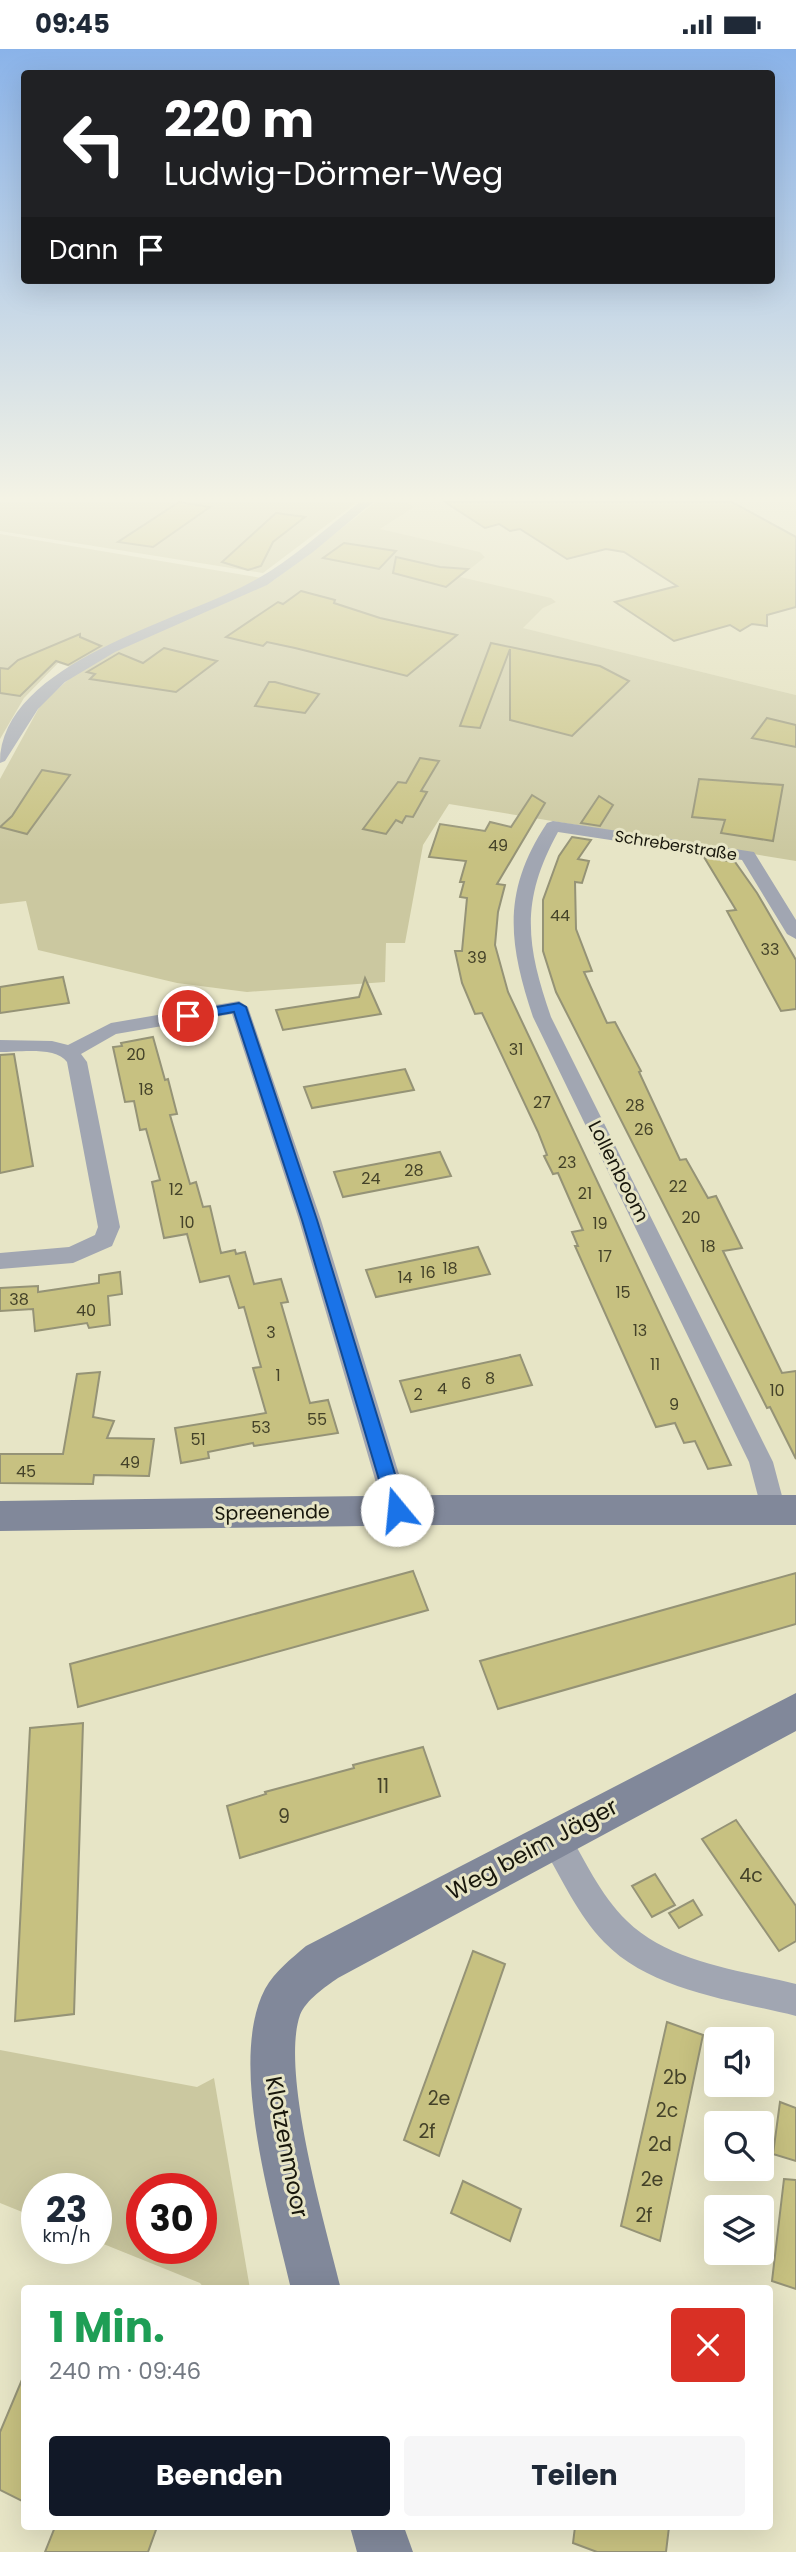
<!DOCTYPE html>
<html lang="de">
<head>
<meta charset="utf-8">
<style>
	:root { --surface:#fff; --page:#f6f6f7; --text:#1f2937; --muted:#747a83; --accent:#111827 }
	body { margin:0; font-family:Poppins,sans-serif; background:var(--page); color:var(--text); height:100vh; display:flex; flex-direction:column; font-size:26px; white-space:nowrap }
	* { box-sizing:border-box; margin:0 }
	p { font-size:23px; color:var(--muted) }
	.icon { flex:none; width:38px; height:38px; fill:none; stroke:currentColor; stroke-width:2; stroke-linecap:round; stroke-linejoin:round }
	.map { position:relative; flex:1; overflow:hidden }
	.drawer { position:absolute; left:21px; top:2236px; width:752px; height:245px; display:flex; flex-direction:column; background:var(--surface); border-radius:7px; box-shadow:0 7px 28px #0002 }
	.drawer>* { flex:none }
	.top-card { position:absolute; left:21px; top:21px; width:754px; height:214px; border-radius:7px; box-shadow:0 7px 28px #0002; background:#202124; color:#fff; overflow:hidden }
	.fabs { position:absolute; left:704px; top:1978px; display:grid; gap:14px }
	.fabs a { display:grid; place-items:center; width:70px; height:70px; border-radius:7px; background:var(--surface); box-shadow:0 7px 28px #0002; font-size:35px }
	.speed { position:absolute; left:21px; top:2124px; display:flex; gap:14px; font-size:35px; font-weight:700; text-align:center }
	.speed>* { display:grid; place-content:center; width:91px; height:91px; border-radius:50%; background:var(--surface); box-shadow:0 7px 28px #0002; line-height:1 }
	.speed small { font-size:18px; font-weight:400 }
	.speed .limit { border:10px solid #d22; background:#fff; color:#111 }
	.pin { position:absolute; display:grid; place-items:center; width:60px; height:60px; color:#fff; margin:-30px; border:4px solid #fff; border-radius:50%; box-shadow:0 2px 7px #0007 }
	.me { position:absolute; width:77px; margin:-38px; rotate:343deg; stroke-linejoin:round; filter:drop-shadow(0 0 5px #0008) }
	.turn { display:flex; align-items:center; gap:24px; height:147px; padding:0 28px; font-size:32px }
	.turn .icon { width:91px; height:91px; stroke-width:2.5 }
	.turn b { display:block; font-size:49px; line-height:60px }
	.then { display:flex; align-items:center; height:66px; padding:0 28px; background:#0003; gap:14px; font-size:26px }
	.round { display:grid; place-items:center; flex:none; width:74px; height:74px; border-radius:7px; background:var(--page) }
	.head { display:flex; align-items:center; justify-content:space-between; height:119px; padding:0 28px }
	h1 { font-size:42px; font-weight:700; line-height:52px; color:#1e9e55 }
	.cta { display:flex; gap:14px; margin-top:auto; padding:14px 28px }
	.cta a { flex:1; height:80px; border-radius:7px; background:var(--accent); color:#fff; font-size:28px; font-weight:700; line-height:80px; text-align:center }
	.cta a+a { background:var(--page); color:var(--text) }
	.status { display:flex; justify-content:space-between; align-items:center; height:49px; padding:0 35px; background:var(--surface); direction:ltr }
	.status svg { height:19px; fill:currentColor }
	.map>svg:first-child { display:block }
</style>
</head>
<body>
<div class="status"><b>09:45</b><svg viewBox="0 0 49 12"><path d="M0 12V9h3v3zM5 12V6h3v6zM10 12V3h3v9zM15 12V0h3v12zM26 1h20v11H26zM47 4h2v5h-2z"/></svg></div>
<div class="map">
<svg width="796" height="2503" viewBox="0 0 796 2503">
	<rect width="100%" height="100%" fill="#e7e5c6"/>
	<polygon fill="#dfdcb5" points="376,453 796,453 796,646 522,579 544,558 555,553 550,549 459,529 485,507 479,503 379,480 409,461"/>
	<g fill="#cbc8a0" fill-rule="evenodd">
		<polygon points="0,453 357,453 263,524 0,482"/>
		<polygon points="376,453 407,453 414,458 380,480 480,503 485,508 460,528 551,549 556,553 543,559 523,579 796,646 796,812 449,755 423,796 405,894 386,894 385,933 247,943 177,934 38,901 26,852 0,855 0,730 41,655 79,621 58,614 24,649 0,690 0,485 274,531"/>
		<path d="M 0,2001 L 197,2038 L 214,2029 L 250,2240 L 205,2240 L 200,2234 L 96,2192 L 96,2140 L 37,2140 L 37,2169 L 0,2154 ZM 142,2140 L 201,2140 L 201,2200 L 142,2200 Z"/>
	</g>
	<g fill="#c7c181" stroke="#959376" stroke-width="2">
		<polygon points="179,453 210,458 153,498 118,493"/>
		<polygon points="445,453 732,453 796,488 796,558 767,566 767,577 752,575 740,582 730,576 674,592 615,553 677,537 624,503 606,500 567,510 520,480 510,482 499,475 485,479"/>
		<polygon points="276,464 305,468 273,493 261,517 248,521 222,513"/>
		<polygon points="344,494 396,502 379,520 323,509"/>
		<polygon points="396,508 440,518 468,520 446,538 393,524"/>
		<polygon points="301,542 335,551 334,554 380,569 457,586 407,627 295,599 267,593 263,597 226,588 278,553 283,555"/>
		<polygon points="80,585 80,588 101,597 68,616 56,612 20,647 0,644 0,619 8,620 18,611"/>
		<polygon points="491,594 600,617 629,632 572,687 510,671 510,600 480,679 460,677"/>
		<polygon points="164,599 217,612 176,643 90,630 95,625 87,623 119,604 143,614"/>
		<polygon points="269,633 275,633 319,645 305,664 255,657"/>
		<polygon points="767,669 796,676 796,698 752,689"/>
		<polygon points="420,709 439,712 421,742 427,743 413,768 406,767 402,774 396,771 386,785 363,780 398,733 406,734"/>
		<polygon points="42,721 70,726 27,785 0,778 12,767"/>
		<polygon points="699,730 783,736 773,792 721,784 725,771 692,768"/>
		<polygon points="532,746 545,754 497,835 505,836 498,863 495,896 508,943 731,1416 708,1420 695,1392 684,1394 675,1374 656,1378 575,1197 578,1197 572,1183 583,1181 558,1124 553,1125 544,1107 547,1106 538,1083 482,964 475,965 462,934 455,902 462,902 467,849 460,848 464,833 460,833 466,812 429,808 440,775 485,782 490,773 511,778"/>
		<polygon points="599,747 613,756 600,777 581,774"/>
		<polygon points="572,788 591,791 578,810 589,812 582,834 575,833 576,880 592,922 584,923 607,974 615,973 641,1022 639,1023 680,1111 686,1110 708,1149 716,1147 742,1199 723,1202 782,1324 796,1322 796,1410 770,1358 767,1359 556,943 543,902 543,851 559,807"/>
		<polygon points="704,808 735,813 757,844 796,911 796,960 781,962 727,862 736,861"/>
		<polygon points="63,928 69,954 0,964 0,938"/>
		<polygon points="365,929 381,965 283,981 276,961 359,948"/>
		<polygon points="153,988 165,1031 168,1030 177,1065 170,1066 190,1135 196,1133 203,1158 210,1157 221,1204 235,1201 236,1205 245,1203 254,1235 281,1230 288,1253 281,1254 310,1354 328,1351 338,1384 254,1397 253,1394 208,1403 209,1409 181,1414 175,1379 266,1364 253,1319 261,1318 244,1258 239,1259 229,1227 200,1233 187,1185 164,1189 152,1133 160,1131 146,1080 140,1081 134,1052 125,1053 113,998 122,997 121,994"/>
		<polygon points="14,1005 33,1117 0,1124 0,1006"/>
		<polygon points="405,1020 414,1041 312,1059 304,1038"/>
		<polygon points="440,1103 451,1127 343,1148 334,1123"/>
		<polygon points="478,1198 490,1225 376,1248 366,1221"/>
		<polygon points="120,1223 122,1245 108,1247 110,1276 89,1279 87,1274 35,1282 33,1260 0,1262 0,1239 38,1237 38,1243 99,1234 99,1226"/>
		<polygon points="520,1306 532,1336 411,1363 400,1332"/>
		<polygon points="100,1323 93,1368 114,1372 107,1389 154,1390 149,1427 94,1426 93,1435 0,1434 0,1405 63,1405 77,1325"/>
		<polygon points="413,1522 428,1561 78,1658 70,1615"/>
		<polygon points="796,1524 796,1575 498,1660 480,1612"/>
		<polygon points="83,1674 74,1965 15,1972 30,1679"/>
		<polygon points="423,1698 440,1747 240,1809 227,1757 266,1745 265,1743 354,1719 353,1716"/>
		<polygon points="736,1771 796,1857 796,1892 779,1902 702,1790"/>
		<polygon points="655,1825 675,1856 652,1868 632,1837"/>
		<polygon points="693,1851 702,1866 679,1879 669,1864"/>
		<polygon points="473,1902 505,1915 439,2107 404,2091"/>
		<polygon points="667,1973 703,1986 660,2192 621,2177"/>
		<polygon points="780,2053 796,2059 796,2112 773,2105"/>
		<polygon points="784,2130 796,2131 796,2240 772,2232"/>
		<polygon points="463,2132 521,2160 510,2192 451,2164"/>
		<polygon points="24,2326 24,2453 0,2441 0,2383"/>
		<polygon points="55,2478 157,2478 148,2503 45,2503"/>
		<polygon points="575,2478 669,2478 666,2503 597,2503 573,2494"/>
	</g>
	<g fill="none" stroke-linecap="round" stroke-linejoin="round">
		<g fill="#a1a6b2" fill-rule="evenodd">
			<path d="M 360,453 L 373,453 L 313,503 L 267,536 L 115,603 L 65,633 L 38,660 L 5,712 L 0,714 C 0,612 187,571 257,530 C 294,509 326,479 360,453 Z"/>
			<path d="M 553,772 L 754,803 L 796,871 L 796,890 L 787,885 L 742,811 L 558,783 C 520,852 526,896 551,968 L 773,1413 L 786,1462 L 782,1470 L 773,1473 L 764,1470 L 749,1413 L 533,968 C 508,893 502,842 547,774 Z"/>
			<path d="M 239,952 L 248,958 L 321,1171 L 410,1461 L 406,1469 L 397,1472 L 388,1469 L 384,1461 L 299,1171 L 232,965 L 116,985 L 81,1005 L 87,1013 L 120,1178 L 112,1197 L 73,1214 L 0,1220 L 0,1204 L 69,1198 L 95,1186 L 98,1178 L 67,1013 C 56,997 18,1003 0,1003 L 0,991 L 52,992 L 68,996 L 111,974 Z"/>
			<path d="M 554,1773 L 565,1778 C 584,1809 600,1846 627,1872 C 670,1914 740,1921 796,1935 L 796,1967 C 733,1951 651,1942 604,1893 C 578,1866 562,1830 543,1798 L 539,1788 L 543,1778 Z"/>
		</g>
		<g fill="#81889a" fill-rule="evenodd">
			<polygon points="440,1446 796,1446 796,1476 440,1476 0,1482 0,1452"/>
			<path d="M 796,1644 L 796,1682 L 338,1929 C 325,1938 306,1951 300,1966 C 280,2024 326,2178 341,2240 L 291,2240 C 273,2161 227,2013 265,1940 C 275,1922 291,1910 306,1897 Z"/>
			<polygon points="350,2478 404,2478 413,2503 357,2503"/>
		</g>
	</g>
	<linearGradient id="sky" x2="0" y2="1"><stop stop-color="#8ab3e9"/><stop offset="0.56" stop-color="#f4f3e5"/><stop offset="1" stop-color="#f4f3e5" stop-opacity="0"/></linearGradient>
	<rect width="796" height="803" fill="url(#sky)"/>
	<polygon fill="#1a73e8" stroke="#114b97" stroke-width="2" points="239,954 246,958 317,1171 406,1461 397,1469 388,1461 302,1171 234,963 188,971 182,967 188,963"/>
	<g text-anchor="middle" stroke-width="6" stroke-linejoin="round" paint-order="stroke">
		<g font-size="16" fill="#444229">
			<text x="498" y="802">49</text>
			<text x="560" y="872">44</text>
			<text x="770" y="906">33</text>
			<text x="477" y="914">39</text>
			<text x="516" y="1006">31</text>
			<text x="136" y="1011">20</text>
			<text x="146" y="1046">18</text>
			<text x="542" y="1059">27</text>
			<text x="635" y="1062">28</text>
			<text x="644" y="1086">26</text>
			<text x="567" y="1119">23</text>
			<text x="414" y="1127">28</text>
			<text x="371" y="1135">24</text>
			<text x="678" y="1143">22</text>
			<text x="176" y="1146">12</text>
			<text x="585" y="1150">21</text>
			<text x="691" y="1174">20</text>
			<text x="187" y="1179">10</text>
			<text x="600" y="1180">19</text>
			<text x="708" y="1203">18</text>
			<text x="605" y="1213">17</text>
			<text x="450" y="1225">18</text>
			<text x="428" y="1229">16</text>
			<text x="405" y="1234">14</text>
			<text x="623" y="1249">15</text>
			<text x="19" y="1256">38</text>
			<text x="86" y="1267">40</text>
			<text x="640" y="1287">13</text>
			<text x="271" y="1289">3</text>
			<text x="655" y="1321">11</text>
			<text x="278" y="1332">1</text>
			<text x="490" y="1335">8</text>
			<text x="466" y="1340">6</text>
			<text x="442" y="1345">4</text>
			<text x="777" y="1347">10</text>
			<text x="418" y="1351">2</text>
			<text x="674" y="1361">9</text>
			<text x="317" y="1376">55</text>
			<text x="261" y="1384">53</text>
			<text x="198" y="1396">51</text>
			<text x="130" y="1419">49</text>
			<text x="26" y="1428">45</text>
		</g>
		<g font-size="16" fill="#18170c" stroke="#e7e5c6">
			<text transform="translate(676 796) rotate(9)" y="6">Schreberstraße</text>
		</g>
		<g font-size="19" fill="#18170c" stroke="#e7e5c6">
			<text transform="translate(619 1122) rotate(63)" y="7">Lollenboom</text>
			<text transform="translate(272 1463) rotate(-1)" y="7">Spreenende</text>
		</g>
		<g font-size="19" fill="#444229">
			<text x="383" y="1744">11</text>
			<text x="284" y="1774">9</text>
			<text x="751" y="1833">4c</text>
			<text x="675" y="2035">2b</text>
			<text x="439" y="2056">2e</text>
			<text x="667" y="2068">2c</text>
			<text x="427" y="2089">2f</text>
			<text x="660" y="2102">2d</text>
			<text x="652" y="2137">2e</text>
			<text x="644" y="2173">2f</text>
		</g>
		<g font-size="23" fill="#18170c" stroke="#e7e5c6">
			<text transform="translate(532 1800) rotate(-28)" y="8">Weg beim Jäger</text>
			<text transform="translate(287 2098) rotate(79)" y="8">Klotzenmoor</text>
		</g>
	</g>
</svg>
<div class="fabs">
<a><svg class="icon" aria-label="sound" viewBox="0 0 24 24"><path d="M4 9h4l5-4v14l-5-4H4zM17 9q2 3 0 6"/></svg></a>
<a><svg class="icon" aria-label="search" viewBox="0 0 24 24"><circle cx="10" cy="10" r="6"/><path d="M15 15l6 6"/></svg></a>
<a><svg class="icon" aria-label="layers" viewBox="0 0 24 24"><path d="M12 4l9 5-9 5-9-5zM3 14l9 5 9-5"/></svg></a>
</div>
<div class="speed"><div>23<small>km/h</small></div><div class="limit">30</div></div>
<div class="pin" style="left:188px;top:967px;background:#d93025"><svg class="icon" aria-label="arrive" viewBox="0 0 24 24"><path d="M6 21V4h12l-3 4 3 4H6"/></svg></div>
<svg class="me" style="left:397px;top:1461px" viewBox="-20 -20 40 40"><circle r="19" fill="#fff"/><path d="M0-13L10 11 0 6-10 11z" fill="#1a73e8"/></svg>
<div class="top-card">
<div class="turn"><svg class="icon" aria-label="left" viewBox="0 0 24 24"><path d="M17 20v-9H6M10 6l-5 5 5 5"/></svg><div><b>220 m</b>Ludwig-Dörmer-Weg</div></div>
<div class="then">Dann<svg class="icon" aria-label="arrive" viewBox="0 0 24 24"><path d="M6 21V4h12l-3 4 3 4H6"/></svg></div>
</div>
<section class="drawer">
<div class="head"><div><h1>1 Min.</h1><p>240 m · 09:46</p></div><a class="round" style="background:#d93025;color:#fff"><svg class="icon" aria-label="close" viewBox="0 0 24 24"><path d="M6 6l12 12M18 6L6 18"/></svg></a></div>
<div class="cta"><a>Beenden</a><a>Teilen</a></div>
</section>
</div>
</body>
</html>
